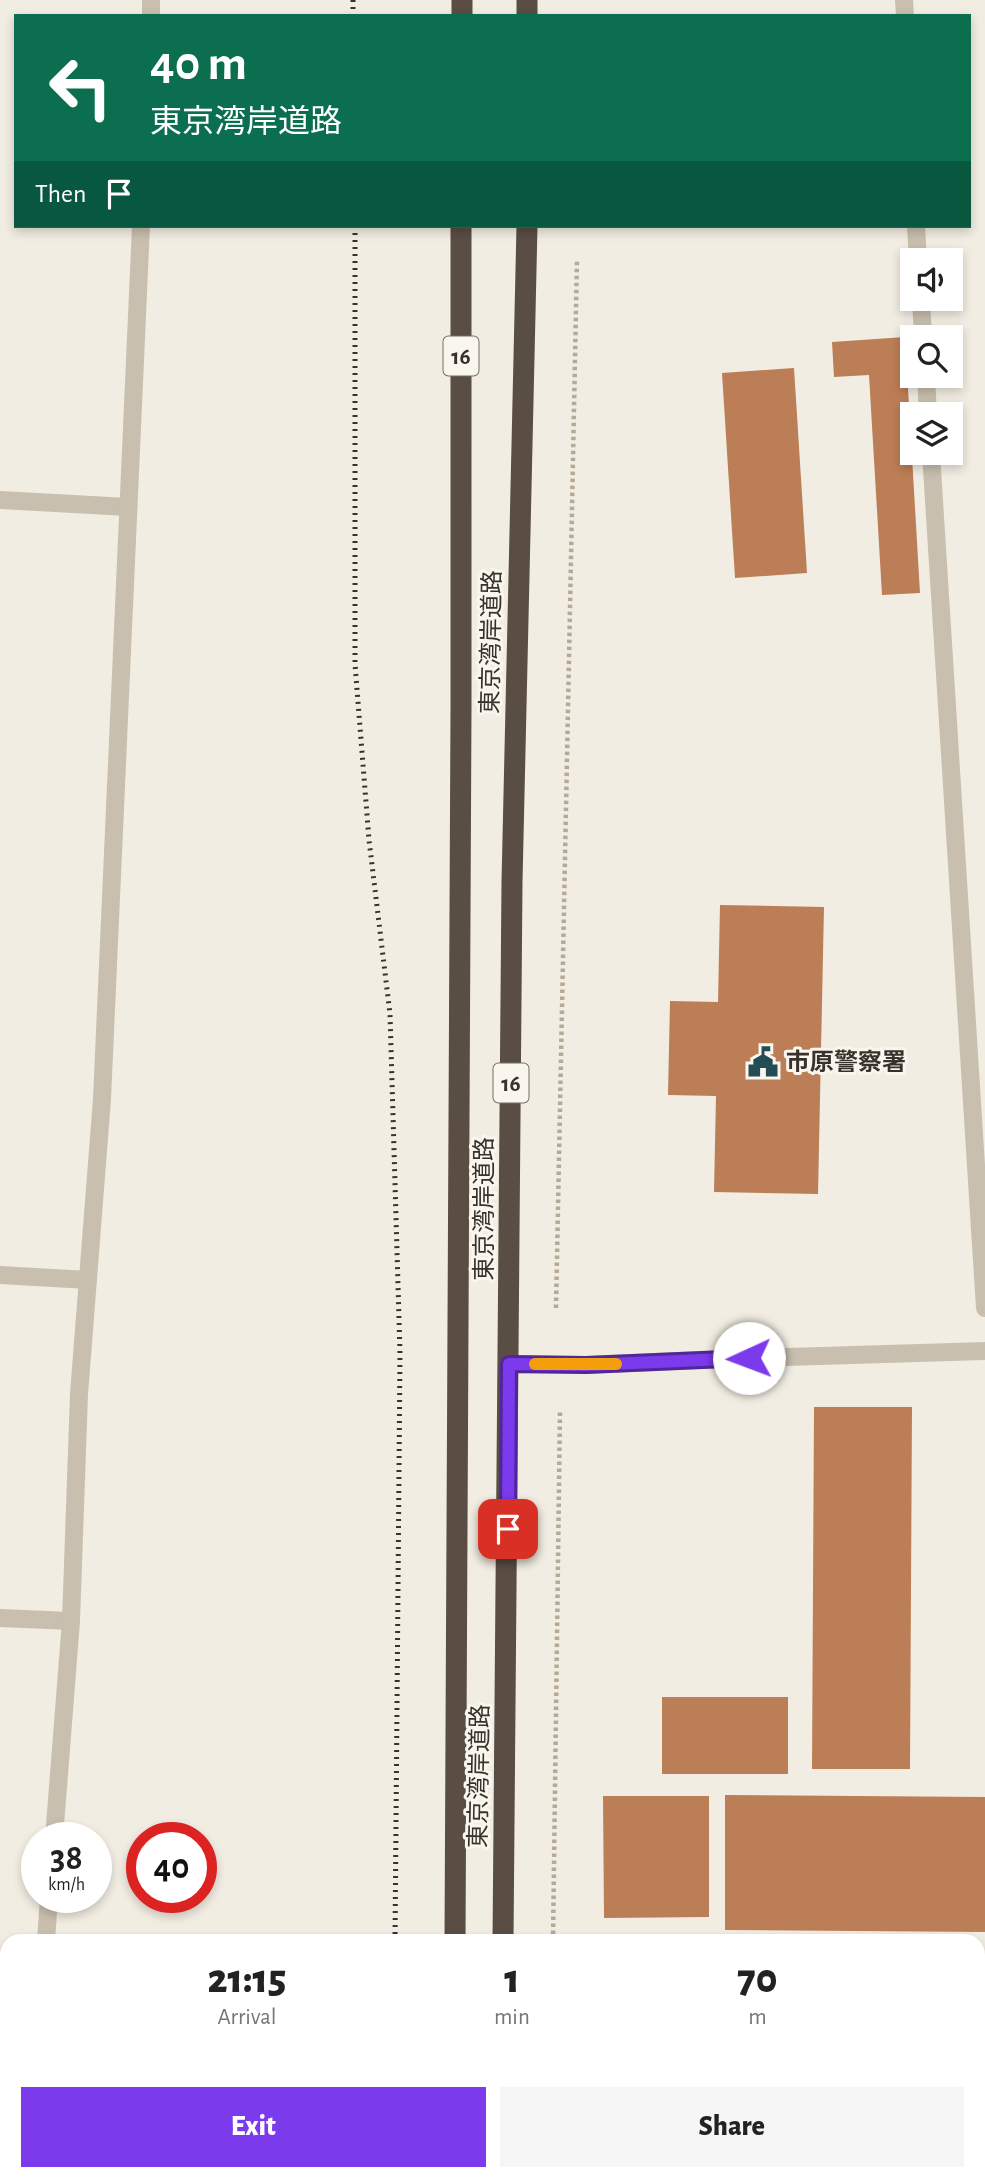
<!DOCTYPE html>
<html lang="en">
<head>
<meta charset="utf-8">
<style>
	:root { --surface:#fff; --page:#f6f6f6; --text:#222; --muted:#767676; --accent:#7c3aed }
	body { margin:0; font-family:"Alegreya Sans","Noto Sans JP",sans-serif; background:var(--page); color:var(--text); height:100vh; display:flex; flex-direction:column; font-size:26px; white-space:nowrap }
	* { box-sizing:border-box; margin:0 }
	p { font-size:23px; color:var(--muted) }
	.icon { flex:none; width:38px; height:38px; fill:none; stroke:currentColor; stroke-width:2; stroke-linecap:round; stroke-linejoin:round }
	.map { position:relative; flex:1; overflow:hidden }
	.panel { position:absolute; left:0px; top:1934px; width:985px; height:247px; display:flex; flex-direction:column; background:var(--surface); border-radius:21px 21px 0 0; box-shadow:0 4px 10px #0003 }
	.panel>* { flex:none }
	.top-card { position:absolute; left:14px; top:14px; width:957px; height:214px; border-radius:0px; box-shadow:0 4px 10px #0003; background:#0b6e4f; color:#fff; overflow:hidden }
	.fabs { position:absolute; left:900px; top:248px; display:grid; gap:14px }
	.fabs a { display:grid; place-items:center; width:63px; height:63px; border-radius:0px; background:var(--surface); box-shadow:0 4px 10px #0003; font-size:35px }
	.speed { position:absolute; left:21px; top:1822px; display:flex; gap:14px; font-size:35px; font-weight:700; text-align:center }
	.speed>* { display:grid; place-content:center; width:91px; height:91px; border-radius:50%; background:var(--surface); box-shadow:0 4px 10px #0003; line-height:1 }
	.speed small { font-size:18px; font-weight:400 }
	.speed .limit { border:10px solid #d22; background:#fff; color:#111 }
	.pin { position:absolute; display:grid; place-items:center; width:60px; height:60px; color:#fff; margin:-30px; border-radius:14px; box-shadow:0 4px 10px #0006 }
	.me { position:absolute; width:77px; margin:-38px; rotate:268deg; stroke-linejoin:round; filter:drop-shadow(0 0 5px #0008) }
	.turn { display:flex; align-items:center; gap:24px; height:147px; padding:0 21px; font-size:32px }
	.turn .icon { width:91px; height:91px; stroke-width:2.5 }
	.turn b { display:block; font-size:49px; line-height:60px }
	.then { display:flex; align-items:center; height:66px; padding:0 21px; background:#0003; gap:14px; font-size:26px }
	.eta { display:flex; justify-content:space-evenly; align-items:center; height:119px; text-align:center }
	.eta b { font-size:42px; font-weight:800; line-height:49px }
	.cta { display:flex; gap:14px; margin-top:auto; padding:14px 21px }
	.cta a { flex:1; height:80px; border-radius:0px; background:var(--accent); color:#fff; font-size:28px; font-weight:800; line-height:80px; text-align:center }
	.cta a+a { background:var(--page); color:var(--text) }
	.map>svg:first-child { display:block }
</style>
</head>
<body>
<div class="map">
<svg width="985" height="2180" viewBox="0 0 985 2180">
	<rect width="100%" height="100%" fill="#f2ede2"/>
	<g fill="#bc7e56">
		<polygon points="905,337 920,593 882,595 869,375 834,377 832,342"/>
		<polygon points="794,368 807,573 735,578 722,373"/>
		<polygon points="720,905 824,907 818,1194 714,1192 716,1096 668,1095 670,1001 718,1002"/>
		<polygon points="814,1407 912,1407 910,1769 812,1769"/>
		<rect x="662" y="1697" width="126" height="77"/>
		<polygon points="725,1795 985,1797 985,1932 725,1930"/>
		<polygon points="603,1796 709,1796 709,1917 604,1918"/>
	</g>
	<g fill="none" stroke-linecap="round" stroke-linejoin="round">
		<g stroke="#b5a998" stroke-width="4.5" stroke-dasharray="3.5 3.5" stroke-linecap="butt">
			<polyline points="556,1308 577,259"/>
			<polyline points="553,1941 560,1409"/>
			<polyline points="556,2180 556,2174"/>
		</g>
		<g stroke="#c9bfae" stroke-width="18">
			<polyline points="904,0 905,16"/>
			<polyline points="151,16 151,0"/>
			<polyline points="916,226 918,261"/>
			<polyline points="921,299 923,338"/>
			<polyline points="926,376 928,415"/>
			<polyline points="931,453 985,1308"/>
			<polyline points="0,500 128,507"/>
			<polyline points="0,1275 88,1280"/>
			<polyline points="509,1364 586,1365 722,1359 985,1351"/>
			<polyline points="0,1618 71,1621"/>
			<polyline points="54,1838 71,1621 79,1394 102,1099 141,226"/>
			<polyline points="46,1941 49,1897"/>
			<polyline points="978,2131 985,2131"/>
			<polyline points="0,2140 7,2140"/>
			<polyline points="27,2180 28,2174"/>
		</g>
		<g stroke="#594d44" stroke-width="21">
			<polyline points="527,0 527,16"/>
			<polyline points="462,16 462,0"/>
			<polyline points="455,1941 461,709 461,226"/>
			<polyline points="503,1941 512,882 527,226"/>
			<polyline points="501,2174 501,2180"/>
			<polyline points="454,2180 454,2174"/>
		</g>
		<g stroke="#39322c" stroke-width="5" stroke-dasharray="2 5" stroke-linecap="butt">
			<polyline points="353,0 353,16"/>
			<polyline points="355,226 355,664 369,840 390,1014 400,1353 395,1941"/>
			<polyline points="394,2180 394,2174"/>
		</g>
	</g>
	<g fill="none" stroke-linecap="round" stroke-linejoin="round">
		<g stroke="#51269a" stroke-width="18">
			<polyline id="route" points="508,1529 509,1364 586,1365 749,1358"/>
		</g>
		<use href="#route" stroke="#7c3aed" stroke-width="12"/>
		<polyline stroke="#f59e0b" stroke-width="12" points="535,1364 616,1364"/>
	</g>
	<defs>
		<g id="civic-bare" transform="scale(2.415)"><path d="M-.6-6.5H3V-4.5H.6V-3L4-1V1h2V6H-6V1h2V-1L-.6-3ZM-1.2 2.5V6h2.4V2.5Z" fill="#244c57" stroke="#f9f6ee" stroke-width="2.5" paint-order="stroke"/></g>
	</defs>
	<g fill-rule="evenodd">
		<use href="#civic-bare" x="763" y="1062"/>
	</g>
	<g text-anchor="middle" stroke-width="6" stroke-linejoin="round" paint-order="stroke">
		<g fill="#f9f6ee" stroke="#736d66" stroke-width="2">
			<rect x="443.5" y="336.5" width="35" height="39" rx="5"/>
			<rect x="493.5" y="1063.5" width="35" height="39" rx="5"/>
		</g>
		<g font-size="23" font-weight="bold" fill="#39322c">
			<text x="461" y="364">16</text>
			<text x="511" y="1091">16</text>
		</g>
		<g font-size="24" fill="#39322c" stroke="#f9f6ee">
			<text transform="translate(491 642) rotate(-89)" y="8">東京湾岸道路</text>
			<text transform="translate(484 1209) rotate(-90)" y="8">東京湾岸道路</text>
			<text transform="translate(479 1776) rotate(-89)" y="8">東京湾岸道路</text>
		</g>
		<g font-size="24" font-weight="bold" fill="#39322c" stroke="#f9f6ee" text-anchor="start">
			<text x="786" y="1070">市原警察署</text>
		</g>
	</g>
</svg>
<div class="fabs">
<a><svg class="icon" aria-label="sound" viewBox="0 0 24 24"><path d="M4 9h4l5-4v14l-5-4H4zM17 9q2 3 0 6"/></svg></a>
<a><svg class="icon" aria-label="search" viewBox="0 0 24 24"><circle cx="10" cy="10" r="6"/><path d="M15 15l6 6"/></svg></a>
<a><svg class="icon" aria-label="layers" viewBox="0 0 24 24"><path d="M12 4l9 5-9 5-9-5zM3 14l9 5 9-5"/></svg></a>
</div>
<div class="speed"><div>38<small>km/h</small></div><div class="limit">40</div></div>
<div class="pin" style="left:508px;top:1529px;background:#d93025"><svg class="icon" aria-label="arrive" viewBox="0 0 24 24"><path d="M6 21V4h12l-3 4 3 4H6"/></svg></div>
<svg class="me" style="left:749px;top:1358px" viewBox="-20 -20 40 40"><circle r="19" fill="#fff"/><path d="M0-13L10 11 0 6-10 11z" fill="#7c3aed"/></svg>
<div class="top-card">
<div class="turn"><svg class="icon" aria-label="left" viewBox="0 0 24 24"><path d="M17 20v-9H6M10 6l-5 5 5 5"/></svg><div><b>40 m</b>東京湾岸道路</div></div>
<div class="then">Then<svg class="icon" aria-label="arrive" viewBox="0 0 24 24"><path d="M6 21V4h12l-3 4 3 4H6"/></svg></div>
</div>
<section class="panel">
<div class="eta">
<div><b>21:15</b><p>Arrival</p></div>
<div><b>1</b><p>min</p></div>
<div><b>70</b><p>m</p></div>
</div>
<div class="cta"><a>Exit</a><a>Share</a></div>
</section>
</div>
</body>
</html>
